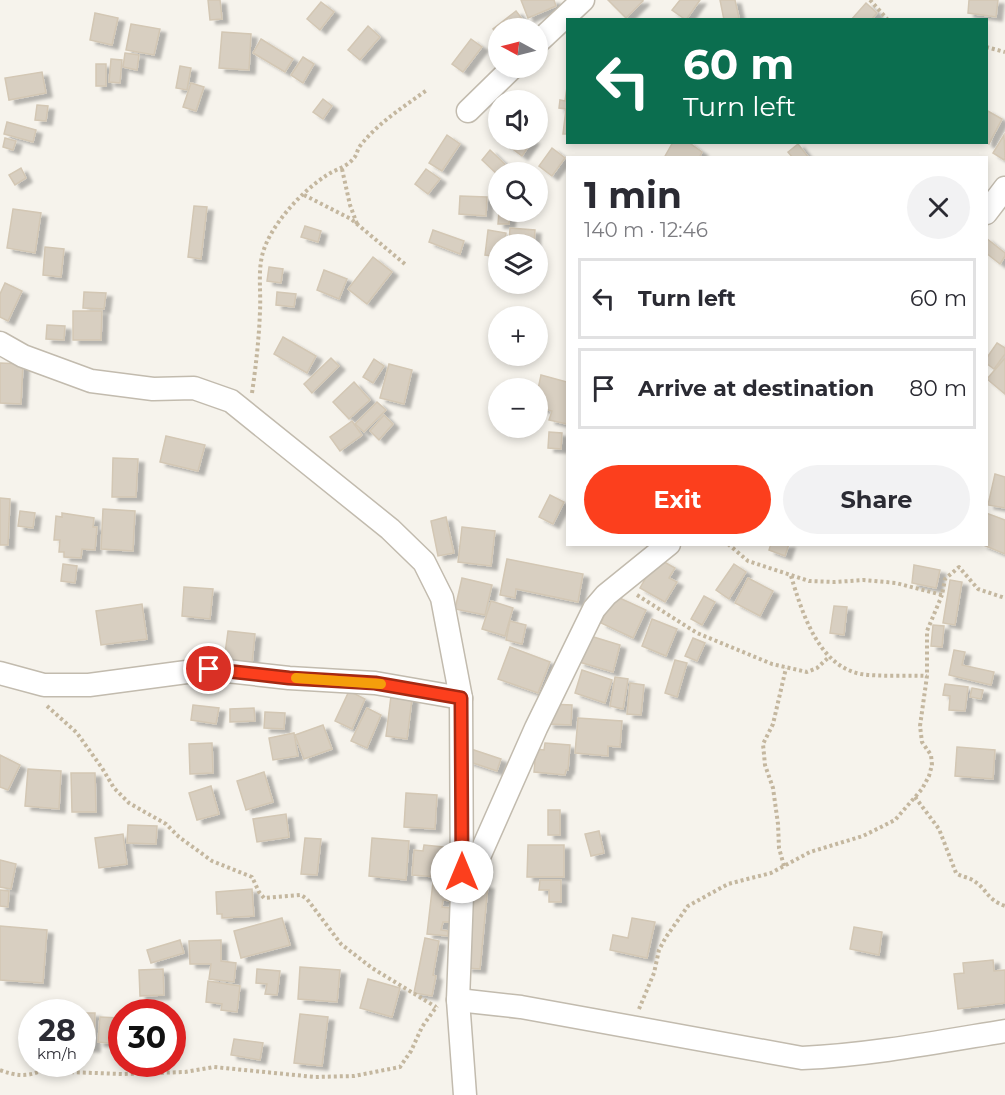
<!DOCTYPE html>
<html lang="en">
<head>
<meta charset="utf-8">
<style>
	:root { --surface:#fff; --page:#f2f2f3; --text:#2b2b33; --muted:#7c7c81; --line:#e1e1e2; --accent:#fc3f1d }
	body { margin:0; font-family:Montserrat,sans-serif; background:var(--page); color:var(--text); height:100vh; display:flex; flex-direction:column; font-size:22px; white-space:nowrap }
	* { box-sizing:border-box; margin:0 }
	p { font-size:20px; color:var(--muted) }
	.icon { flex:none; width:33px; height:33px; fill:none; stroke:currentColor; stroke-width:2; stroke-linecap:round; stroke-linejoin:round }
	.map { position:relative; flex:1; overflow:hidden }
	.sheet { position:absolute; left:566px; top:156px; width:422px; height:390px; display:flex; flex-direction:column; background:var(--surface); border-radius:0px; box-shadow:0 3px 9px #0003 }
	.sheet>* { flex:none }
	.guide { position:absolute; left:566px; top:18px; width:422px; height:126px; border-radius:0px; box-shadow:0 3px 9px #0003; background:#0b6e4f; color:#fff; overflow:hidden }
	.needle { width:39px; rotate:277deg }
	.fabs { position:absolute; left:488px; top:18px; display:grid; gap:12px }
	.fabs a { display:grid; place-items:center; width:60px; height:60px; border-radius:50%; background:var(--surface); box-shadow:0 3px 9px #0003; font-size:30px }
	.speed { position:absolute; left:18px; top:999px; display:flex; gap:12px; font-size:30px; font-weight:700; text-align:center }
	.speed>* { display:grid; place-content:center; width:78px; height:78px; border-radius:50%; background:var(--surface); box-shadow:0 3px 9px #0003; line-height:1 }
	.speed small { font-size:15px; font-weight:400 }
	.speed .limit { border:9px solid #d22; background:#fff; color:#111 }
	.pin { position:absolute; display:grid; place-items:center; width:51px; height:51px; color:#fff; margin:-26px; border:3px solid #fff; border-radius:50%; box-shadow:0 2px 6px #0007 }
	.me { position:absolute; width:66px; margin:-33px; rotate:0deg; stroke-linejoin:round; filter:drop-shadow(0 0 4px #0008) }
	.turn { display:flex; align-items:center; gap:21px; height:126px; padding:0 18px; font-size:27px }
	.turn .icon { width:78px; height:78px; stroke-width:2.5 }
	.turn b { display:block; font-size:42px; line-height:51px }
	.round { display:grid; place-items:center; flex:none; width:63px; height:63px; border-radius:32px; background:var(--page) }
	.overview { display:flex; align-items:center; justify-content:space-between; height:102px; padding:0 18px }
	h1 { font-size:36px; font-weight:700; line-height:45px }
	.button { display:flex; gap:12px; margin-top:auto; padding:12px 18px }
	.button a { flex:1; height:69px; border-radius:36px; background:var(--accent); color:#fff; font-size:24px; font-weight:700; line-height:69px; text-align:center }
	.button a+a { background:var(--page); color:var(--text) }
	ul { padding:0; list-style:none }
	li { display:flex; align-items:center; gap:18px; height:81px; margin:0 12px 9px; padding:0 6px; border:3px solid var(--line); border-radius:0px }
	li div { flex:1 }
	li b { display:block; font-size:22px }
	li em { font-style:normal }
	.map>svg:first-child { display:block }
</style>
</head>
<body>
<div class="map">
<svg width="1005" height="1095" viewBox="0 0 1005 1095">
	<defs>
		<filter id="shadow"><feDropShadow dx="6" dy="4" stdDeviation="1.5" flood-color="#0004"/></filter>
	</defs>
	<rect width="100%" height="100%" fill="#f6f3ec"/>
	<g fill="#d8cfc1" stroke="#d3c7b4" stroke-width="1.5" filter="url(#shadow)">
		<polygon points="208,0 220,0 222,19 210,20"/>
		<polygon points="521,0 554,0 556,6 528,18"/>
		<polygon points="608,0 643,0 643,1 626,18"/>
		<polygon points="680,0 700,0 686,20 672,10"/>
		<polygon points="720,0 735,0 739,18 724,20"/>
		<polygon points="969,0 998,0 996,17 968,13"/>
		<polygon points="321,2 334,12 320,30 307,19"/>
		<polygon points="866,3 877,13 871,20 851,20"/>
		<polygon points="516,11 529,28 498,28 498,36 493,29"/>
		<polygon points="95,13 118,18 112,45 90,40"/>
		<polygon points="131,24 160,29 154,55 126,50"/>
		<polygon points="368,26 380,37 360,60 348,50"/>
		<polygon points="222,32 251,34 249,70 219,68"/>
		<polygon points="261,39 293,59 285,72 253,53"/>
		<polygon points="471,39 482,47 463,72 452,64"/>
		<polygon points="125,53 139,55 137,70 123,67"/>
		<polygon points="303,57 314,64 303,83 291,75"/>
		<polygon points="111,59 122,60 120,83 109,82"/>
		<rect x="96" y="64" width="10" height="22"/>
		<polygon points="180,66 191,68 187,90 176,88"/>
		<polygon points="42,72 46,93 9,100 5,78"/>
		<polygon points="191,83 204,87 196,111 183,107"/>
		<polygon points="567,87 567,134 563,134 566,109 559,108 560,100 565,101"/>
		<polygon points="323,99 332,106 323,119 313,112"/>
		<polygon points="37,105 48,106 46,121 35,120"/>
		<polygon points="986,110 1002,119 989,144 986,142"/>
		<polygon points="7,122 36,130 33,142 4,134"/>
		<polygon points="447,135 460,144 442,171 429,163"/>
		<polygon points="1004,135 1005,158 1004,160 993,153"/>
		<polygon points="5,138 16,141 13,150 3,147"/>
		<polygon points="503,140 533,140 522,156 502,141"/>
		<polygon points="673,142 688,142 702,152 699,158 664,158"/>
		<polygon points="798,144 809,158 793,158 788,152"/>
		<polygon points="552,148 565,158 552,176 539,166"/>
		<polygon points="490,150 509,168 505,172 498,172 498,175 482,160"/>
		<polygon points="21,168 26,178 15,185 9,175"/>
		<polygon points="426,169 440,179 428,194 415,184"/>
		<polygon points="460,196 487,197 486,216 459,214"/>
		<polygon points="194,206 207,207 201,259 188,257"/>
		<polygon points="13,209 41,213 35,253 7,248"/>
		<polygon points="499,212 510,212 509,224 498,224"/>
		<polygon points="305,226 321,231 318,242 301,237"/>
		<polygon points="510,228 535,230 534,244 509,244"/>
		<polygon points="433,230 464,241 460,254 429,242"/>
		<polygon points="488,230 506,233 504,244 498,244 498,257 485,255"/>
		<polygon points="986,238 1005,253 1005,256 1000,264 986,253"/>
		<polygon points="45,247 64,249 61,277 43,275"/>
		<polygon points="373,257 392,272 367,304 348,289"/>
		<polygon points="269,267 283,269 281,283 267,281"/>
		<polygon points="324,270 347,279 339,299 317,290"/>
		<polygon points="5,283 22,291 8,321 0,317 0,294"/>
		<polygon points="84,292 106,293 104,309 83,308"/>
		<polygon points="277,292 296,294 294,307 276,305"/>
		<polygon points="73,311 102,311 101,340 73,340"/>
		<polygon points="47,325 65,326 64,340 46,339"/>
		<polygon points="283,337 316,356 307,373 274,354"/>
		<polygon points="997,343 1005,348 1005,354 994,369 986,363 986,359"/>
		<polygon points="331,358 339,366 312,393 304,384"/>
		<polygon points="1005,358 1005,394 987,379"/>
		<polygon points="374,359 384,366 373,383 363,377"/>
		<polygon points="0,363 23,364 21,404 0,403"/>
		<polygon points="389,364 412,370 404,404 380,398"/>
		<polygon points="541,375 567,382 567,424 549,420 552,411 537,407 537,394"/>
		<polygon points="354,382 370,400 349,419 333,402"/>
		<polygon points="377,402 386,410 364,432 355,424"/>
		<polygon points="384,415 393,424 379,440 370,431"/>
		<polygon points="352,421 362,435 340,451 330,437"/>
		<polygon points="549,432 562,433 561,449 548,448"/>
		<polygon points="166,436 205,445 198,471 160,462"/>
		<polygon points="113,458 138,459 136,497 112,497"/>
		<polygon points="995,474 1005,477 1005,508 988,505"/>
		<polygon points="550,495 564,502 553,524 539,517"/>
		<polygon points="0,498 10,499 8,545 0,545"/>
		<polygon points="103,509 135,511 133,551 101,549"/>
		<polygon points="20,511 35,513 33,528 18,526"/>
		<polygon points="62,513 94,518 93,527 97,527 95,550 82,549 81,558 64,557 64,552 59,552 60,540 54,540 56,516 62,517"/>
		<polygon points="986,513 1005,520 1005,554 981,544 986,544"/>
		<polygon points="446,517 454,553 438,556 431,521"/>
		<polygon points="462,527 495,531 491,566 458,562"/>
		<polygon points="771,544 789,544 785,556 769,550"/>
		<polygon points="657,558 675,568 669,578 677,582 665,602 640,588"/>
		<polygon points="507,559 583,574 578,602 516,589 515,598 500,595"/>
		<polygon points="63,564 77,566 75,583 61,581"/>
		<polygon points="734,564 746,572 729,599 716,590"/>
		<polygon points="914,565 940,570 936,588 912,583"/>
		<polygon points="462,578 492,585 485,615 455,609"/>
		<polygon points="748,578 773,591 760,616 735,603"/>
		<polygon points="950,580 962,582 955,625 943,623"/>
		<polygon points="184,587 213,589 210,619 182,616"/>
		<polygon points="613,595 646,610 633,638 601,623"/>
		<polygon points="704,596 715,602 702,625 691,619"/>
		<polygon points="491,601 513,608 505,636 482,629"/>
		<polygon points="142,604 147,639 101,645 96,611"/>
		<polygon points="834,606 847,607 844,635 830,633"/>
		<polygon points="652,619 677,629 666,656 642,646"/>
		<polygon points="510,621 526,625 522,644 506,640"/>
		<polygon points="933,625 944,626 942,647 931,646"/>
		<polygon points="228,631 255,634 252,664 224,661"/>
		<polygon points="587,635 620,645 613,672 579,662"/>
		<polygon points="693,638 705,643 697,661 685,656"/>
		<polygon points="510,647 550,662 538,693 498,679"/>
		<polygon points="954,650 965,652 962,665 994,672 991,685 949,675"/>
		<polygon points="675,660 687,663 677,697 665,693"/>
		<polygon points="582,670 612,680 605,703 575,693"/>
		<polygon points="615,677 628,679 623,709 610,706"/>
		<polygon points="630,683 644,685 641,715 627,714"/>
		<polygon points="945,684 968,687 965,711 949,710 950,696 943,695"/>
		<polygon points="392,688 413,691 407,739 386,736"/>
		<polygon points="972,688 983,690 981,699 970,697"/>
		<polygon points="349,691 365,699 352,729 335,721"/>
		<polygon points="549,704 572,705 571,725 548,724"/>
		<polygon points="193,705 219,708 216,724 191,720"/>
		<polygon points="254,708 255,721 230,722 230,709"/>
		<polygon points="367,708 381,715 367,748 351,741"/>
		<polygon points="265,712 285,713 284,729 264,728"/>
		<polygon points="578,718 622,721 620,747 608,746 608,756 575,753"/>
		<polygon points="323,725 332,749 304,759 295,735"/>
		<polygon points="294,733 298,756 273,760 269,738"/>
		<polygon points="212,743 213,773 190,774 189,744"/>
		<polygon points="545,743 570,745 568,770 566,770 565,775 534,772 536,749 544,750"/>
		<polygon points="957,747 995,750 993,779 955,776"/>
		<polygon points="471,749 501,759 497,771 467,761"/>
		<polygon points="0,755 20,765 8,790 0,787"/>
		<polygon points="28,769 61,771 59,809 25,806"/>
		<polygon points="264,772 273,802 246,810 237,781"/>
		<polygon points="71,773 95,773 96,812 72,812"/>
		<polygon points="211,786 219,814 197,820 189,793"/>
		<polygon points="406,793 437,795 435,829 404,827"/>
		<rect x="548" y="810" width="12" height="25"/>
		<polygon points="286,814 289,837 257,842 253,819"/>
		<polygon points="128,825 157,826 156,844 127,843"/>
		<polygon points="599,831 604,853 591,856 585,834"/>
		<polygon points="123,834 127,864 99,868 95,838"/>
		<polygon points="305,838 321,839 317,875 301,874"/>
		<polygon points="372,838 409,841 406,880 369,876"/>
		<polygon points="424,845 453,848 450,878 412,875 414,850 423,851"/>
		<polygon points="528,845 564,845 564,877 527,877"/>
		<polygon points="0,860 16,864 11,889 0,887"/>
		<polygon points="540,880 561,880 561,902 549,902 549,890 539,890"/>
		<polygon points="433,882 454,884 452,901 443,900 442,907 451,908 450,922 443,922 441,930 448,931 448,936 427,934"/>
		<polygon points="476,884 488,885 480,969 466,968 472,900 474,900"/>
		<polygon points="252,889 254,916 222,918 222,914 217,914 216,892"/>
		<polygon points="0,890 9,891 8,907 0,906"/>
		<polygon points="282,918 290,945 241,958 234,931"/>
		<polygon points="632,918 655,922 647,958 610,950 613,935 628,938"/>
		<polygon points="0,926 47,930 43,983 0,980"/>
		<polygon points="854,927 882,932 879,955 850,949"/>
		<polygon points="425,938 439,941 433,975 436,976 432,996 414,993"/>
		<polygon points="180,940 184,953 151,963 147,950"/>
		<polygon points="221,940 221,961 236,963 234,982 209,979 211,964 190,964 189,941"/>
		<polygon points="993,960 994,971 1005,970 1005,1003 958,1009 954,974 964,973 963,963"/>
		<polygon points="300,967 340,970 337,1002 298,999"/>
		<polygon points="163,969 164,995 140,996 139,970"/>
		<polygon points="257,969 280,971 277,995 265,994 267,984 256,983"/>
		<polygon points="368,979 400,988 392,1017 360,1008"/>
		<polygon points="208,981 240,986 237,1012 221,1010 222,1004 206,1002"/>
		<polygon points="82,1013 95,1013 94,1048 82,1047"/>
		<polygon points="300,1014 328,1017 322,1066 294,1063"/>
		<polygon points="100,1017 120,1018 118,1044 98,1042"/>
		<polygon points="234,1039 263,1043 260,1060 231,1055"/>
	</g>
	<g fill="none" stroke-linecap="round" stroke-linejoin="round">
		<g stroke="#c2bbae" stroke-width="25">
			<g id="street">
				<polyline points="537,43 583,0"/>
				<polyline points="468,111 512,68"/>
				<polyline points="986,213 1005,188"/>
				<polyline points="0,343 23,356 91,381 153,389 194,388 231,401 390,529 424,562 442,598 461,698 462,894 458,1000 465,1095"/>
				<polyline points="0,673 44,685 89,685 209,669 289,678 375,683 461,698"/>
				<polyline points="467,884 536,728 594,609 606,595 669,544"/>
				<path d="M 458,1000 L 521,1007 L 802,1058 C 870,1055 938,1042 1005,1031"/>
			</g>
		</g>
		<g stroke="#c4b79f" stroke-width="4" stroke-dasharray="3 3" stroke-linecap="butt">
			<polyline points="870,0 888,20"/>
			<polyline points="986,47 1005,52"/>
			<polyline points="342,169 350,205 357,224"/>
			<polyline points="304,195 351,219 406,265"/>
			<path d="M 252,393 C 256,365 259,339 260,311 C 261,292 258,274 262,256 C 269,226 302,191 327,175 C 336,169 347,167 354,158 C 357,155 357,150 360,146 C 378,123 403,107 427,90"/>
			<polyline points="728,544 748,561 809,581 835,582 864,580 896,583 942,595 945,579 959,567 978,589 1005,598"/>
			<path d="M 791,576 C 802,612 818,666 861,674 C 882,677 906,675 927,676"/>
			<polyline points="637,595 697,633 772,664 807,672 817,668 829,657"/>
			<polyline points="47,706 77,733 102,768 114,788 129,803 166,824 179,837 212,861 252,877 259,892 264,898 301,895 307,899 341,944 372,968 436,1007"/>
			<path d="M 915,797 L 939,829 L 956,873 C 961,877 969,877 974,881 C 988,890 986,899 1005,906"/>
			<polyline points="784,866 779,848 778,824 773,788 765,765 763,744 773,724 786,668"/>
			<polyline points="639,1009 654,973 659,950 666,937 688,906 728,884 771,873 810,852 863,836 895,820 922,789 929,776 932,765 931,755 922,742 920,726 927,676 927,631 942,595"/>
			<path d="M 0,1070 C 16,1076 26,1077 41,1071 L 122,1074 L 185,1072 L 214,1067 L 315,1077 L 354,1076 L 400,1067 L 411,1051 L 422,1027 L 437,1006"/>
		</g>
		<use href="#street" stroke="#fff" stroke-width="22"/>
	</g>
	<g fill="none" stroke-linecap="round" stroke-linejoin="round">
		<g stroke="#a42913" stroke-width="15">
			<polyline id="route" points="209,669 289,678 375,683 461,698 462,872"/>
		</g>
		<use href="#route" stroke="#fc3f1d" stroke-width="10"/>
		<polyline stroke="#f59e0b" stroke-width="10" points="296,678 381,684"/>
	</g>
</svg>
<div class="fabs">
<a><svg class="needle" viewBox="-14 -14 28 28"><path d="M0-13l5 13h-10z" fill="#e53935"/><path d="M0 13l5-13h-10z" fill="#7c7c81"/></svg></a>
<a><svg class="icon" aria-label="sound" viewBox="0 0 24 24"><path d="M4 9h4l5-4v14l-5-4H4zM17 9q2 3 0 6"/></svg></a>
<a><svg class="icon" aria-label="search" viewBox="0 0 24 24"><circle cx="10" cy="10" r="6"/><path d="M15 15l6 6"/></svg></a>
<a><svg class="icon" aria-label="layers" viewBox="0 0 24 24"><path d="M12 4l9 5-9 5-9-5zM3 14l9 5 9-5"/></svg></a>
<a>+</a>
<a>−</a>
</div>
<div class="speed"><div>28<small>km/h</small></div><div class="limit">30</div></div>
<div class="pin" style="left:209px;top:669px;background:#d93025"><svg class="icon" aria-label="arrive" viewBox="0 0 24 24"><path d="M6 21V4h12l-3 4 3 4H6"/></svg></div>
<svg class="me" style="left:462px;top:872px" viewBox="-20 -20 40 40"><circle r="19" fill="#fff"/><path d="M0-13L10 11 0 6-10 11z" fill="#fc3f1d"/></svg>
<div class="guide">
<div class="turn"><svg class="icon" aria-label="left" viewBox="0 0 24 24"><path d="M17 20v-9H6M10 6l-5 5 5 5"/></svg><div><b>60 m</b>Turn left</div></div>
</div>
<section class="sheet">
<div class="overview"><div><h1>1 min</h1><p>140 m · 12:46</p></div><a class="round"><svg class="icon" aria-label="close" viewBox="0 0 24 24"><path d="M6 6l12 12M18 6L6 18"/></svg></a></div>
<ul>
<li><svg class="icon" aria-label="left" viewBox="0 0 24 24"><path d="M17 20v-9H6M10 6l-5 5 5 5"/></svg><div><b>Turn left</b></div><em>60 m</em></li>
<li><svg class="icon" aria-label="arrive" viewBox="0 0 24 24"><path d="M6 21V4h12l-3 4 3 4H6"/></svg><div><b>Arrive at destination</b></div><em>80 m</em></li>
</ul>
<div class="button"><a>Exit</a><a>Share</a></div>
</section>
</div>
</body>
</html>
